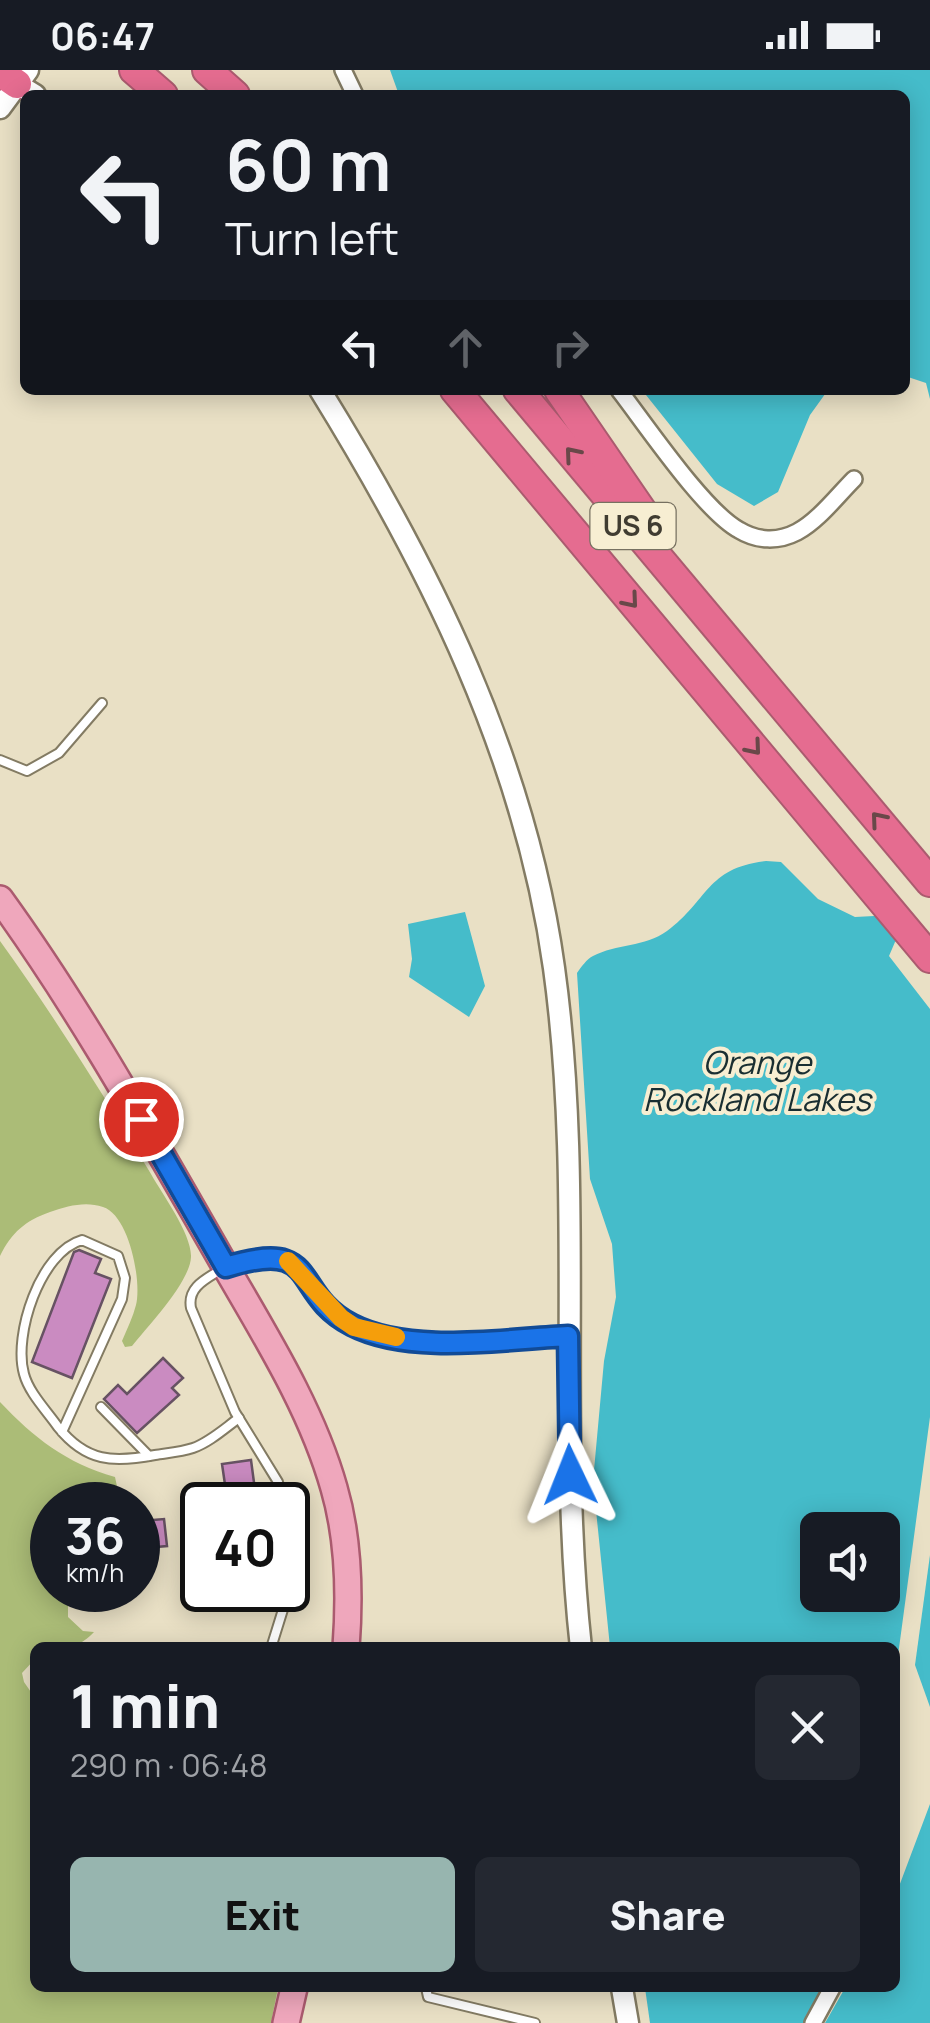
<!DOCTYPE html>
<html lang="en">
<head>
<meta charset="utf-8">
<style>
	:root { --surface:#171b24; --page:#242831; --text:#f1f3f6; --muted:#9ea1a6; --accent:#97b5af }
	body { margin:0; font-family:Manrope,sans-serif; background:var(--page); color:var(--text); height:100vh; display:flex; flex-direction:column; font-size:38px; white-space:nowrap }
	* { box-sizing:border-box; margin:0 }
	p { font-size:32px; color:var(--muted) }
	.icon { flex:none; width:55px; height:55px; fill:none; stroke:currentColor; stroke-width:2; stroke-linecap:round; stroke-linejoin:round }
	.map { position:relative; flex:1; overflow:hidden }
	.drawer { position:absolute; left:30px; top:1572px; width:870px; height:350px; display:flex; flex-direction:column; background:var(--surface); border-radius:15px; box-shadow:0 5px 25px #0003 }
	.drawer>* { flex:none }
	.guide { position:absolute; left:20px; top:20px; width:890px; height:305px; border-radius:15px; box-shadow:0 5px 25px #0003; background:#171b24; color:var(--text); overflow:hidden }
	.tools { position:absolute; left:800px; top:1442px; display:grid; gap:20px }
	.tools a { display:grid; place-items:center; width:100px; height:100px; border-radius:15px; background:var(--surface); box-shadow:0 5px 25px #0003; font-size:50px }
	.speed { position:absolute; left:30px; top:1412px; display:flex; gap:20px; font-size:50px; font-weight:700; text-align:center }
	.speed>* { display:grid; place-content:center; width:130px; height:130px; border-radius:50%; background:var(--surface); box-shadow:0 5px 25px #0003; line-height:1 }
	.speed small { font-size:25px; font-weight:400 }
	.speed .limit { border:5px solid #111; border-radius:15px; background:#fff; color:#111 }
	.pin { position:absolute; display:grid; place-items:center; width:85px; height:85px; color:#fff; margin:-42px; border:5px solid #fff; border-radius:50%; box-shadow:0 2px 10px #0007 }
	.me { position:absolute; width:110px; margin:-55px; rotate:358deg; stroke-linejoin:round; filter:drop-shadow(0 0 8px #0008) }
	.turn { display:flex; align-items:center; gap:35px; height:210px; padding:0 40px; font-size:45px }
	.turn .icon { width:130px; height:130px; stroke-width:2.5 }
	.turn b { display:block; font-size:70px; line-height:85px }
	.lanes { display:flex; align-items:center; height:95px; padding:0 40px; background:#0003; justify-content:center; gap:50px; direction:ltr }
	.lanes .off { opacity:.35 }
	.round { display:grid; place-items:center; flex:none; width:105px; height:105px; border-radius:15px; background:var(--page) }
	.head { display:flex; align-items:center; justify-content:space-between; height:170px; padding:0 40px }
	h1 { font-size:60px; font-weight:800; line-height:75px }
	.button { display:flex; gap:20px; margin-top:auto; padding:20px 40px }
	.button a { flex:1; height:115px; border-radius:15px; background:var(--accent); color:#111; font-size:40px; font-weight:800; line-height:115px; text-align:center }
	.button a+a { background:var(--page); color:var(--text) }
	.status { display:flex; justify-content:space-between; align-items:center; height:70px; padding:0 50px; background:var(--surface); direction:ltr }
	.status svg { height:28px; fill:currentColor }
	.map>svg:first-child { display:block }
</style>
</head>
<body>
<div class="status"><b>06:47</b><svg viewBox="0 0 49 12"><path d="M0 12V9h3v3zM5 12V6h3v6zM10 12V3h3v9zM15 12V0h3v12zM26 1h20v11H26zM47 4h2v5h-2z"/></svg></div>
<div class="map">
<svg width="930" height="1953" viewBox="0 0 930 1953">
	<rect width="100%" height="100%" fill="#e9e0c5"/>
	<g fill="#abbc77">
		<path d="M 0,871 C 54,946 103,1024 151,1104 C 162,1124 192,1164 191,1187 C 190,1212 148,1256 132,1276 L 125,1277 L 122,1271 C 127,1259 133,1247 136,1235 C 142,1211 129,1145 103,1137 C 85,1131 68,1136 50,1142 C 25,1151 12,1162 0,1186 Z"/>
		<path d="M 0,1332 C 34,1368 66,1393 115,1407 L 121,1435 L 52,1435 L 52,1520 L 68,1520 L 68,1547 L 83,1561 L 94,1562 C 77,1581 59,1578 35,1578 L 35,1589 L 22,1603 L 24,1612 L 35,1628 L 35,1918 L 278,1918 L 271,1953 L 0,1953 Z"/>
	</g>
	<g fill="#45bcca" fill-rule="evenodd">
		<polygon points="390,0 930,0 930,329 926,313 905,306 905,25 399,25"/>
		<polygon points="642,320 828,320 810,345 778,422 754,436 717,414"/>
		<path d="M 766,791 L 781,792 L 818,829 L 855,847 L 874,846 L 903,819 L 930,839 L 895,872 L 889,886 L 930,939 L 930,1347 L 895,1608 L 895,1578 L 610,1577 L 593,1411 L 604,1291 L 616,1227 L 612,1174 L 590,1109 L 577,903 C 581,897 587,889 593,886 C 616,874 645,877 667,861 C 709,830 706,798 766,791 ZM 818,1460 L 882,1460 L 882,1525 L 818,1525 Z"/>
		<polygon points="465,842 485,916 469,947 409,907 412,889 408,854"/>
		<polygon points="930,1485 930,1637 915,1595"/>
		<polygon points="930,1734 930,1953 825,1953 845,1918 895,1918 895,1827"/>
		<polygon points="645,1918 823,1918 804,1953 650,1953"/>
	</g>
	<polygon fill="#e9e0c5" points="930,792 930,846 900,875 872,841"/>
	<g fill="#ca8bc1" stroke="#675263" stroke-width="2.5">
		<polygon points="79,1180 101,1189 95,1203 111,1209 72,1308 32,1292 74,1182"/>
		<polygon points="163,1288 183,1308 172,1318 179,1325 137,1363 104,1329 118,1315 127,1324"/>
		<polygon points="251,1390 257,1435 228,1435 222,1394"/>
		<polygon points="164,1449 167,1476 145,1478 142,1451"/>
	</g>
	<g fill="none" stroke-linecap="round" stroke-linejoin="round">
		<g stroke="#837b63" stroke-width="12">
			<g id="service">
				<polyline points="0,690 27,701 59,683 102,633"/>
				<path d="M 222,1199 C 206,1209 187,1217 191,1238 L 235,1342 L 278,1412 L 283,1435"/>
				<polyline points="101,1337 149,1386"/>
				<path d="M 62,1362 L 122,1229 L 125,1208 L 118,1186 L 82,1170 C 40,1182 13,1265 24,1304 C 29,1323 47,1341 58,1357 C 86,1392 113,1393 155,1385 C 167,1383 181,1382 193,1378 C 210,1372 225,1358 239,1348"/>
				<polyline points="271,1578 290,1517 288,1475"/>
				<polyline points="426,1918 428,1927 535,1953"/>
			</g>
		</g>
		<g stroke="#837b63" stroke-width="20">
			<g id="minor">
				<polyline points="343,0 355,25"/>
				<path d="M 619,320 C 646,355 704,441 739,460 C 757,471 778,472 797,462 C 818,451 837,426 854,409"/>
				<path d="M 226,1197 C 324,1167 289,1224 352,1255 C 411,1285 504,1268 568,1266"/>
				<polyline points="813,1953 832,1918"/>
			</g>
		</g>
		<g stroke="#837b63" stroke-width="25">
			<g id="tertiary">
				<polyline points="17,14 35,25"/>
				<polyline points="0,38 28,0"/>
				<path d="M 320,320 C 430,498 525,688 554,898 C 585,1121 556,1352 581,1578"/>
				<polyline points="622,1918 628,1953"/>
			</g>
		</g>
		<g stroke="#ab5b6f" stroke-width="30">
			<g id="primary">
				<path d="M 0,829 C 81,941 147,1060 216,1180 C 259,1256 310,1333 334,1418 C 349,1469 350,1525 346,1578"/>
				<polyline points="286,1953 294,1918"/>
			</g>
		</g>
		<g stroke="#ab5b6f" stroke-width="32">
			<g id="motorway">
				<polyline points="134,0 163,25"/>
				<polyline points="207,0 235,25"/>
				<polyline points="0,2 17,14"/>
				<polyline points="455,320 930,888"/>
				<polyline points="518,320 930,812"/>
				<polyline points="559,320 655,460"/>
			</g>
		</g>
		<use href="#service" stroke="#fff" stroke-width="8"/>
		<use href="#minor" stroke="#fff" stroke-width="15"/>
		<use href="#tertiary" stroke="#fff" stroke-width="20"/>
		<use href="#primary" stroke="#efa7bc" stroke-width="25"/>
		<use href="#motorway" stroke="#e56c90" stroke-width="28"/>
	</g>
	<defs><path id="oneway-chevron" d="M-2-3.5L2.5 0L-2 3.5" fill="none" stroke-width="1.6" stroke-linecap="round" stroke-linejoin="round" transform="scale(2.5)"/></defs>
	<g stroke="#694849">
		<use href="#oneway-chevron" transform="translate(572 384) rotate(-130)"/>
		<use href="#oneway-chevron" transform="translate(631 531) rotate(50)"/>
		<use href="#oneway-chevron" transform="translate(754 678) rotate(50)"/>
		<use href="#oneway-chevron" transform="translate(878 749) rotate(-130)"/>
	</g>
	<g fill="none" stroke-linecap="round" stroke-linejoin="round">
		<g stroke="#114b97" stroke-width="25">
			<path id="route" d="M 141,1049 L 226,1197 C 323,1167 289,1223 352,1255 C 410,1285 505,1269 568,1266 L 570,1405"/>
		</g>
		<use href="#route" stroke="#1a73e8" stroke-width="18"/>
		<polyline stroke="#f59e0b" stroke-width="18" points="288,1191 341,1248 354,1257 396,1267"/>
	</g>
	<g text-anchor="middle" stroke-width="8" stroke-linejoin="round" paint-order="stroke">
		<rect fill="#f7eed2" stroke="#777161" stroke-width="2.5" x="590.5" y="433" width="85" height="46" rx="8"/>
		<g font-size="28" font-weight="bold" fill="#403c31">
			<text x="633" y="466">US 6</text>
		</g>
		<g font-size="32" font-style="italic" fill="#192e31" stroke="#f7eed2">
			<text x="757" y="1004">Orange<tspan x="757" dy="37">Rockland Lakes</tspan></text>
		</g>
	</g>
</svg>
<div class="tools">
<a><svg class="icon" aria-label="sound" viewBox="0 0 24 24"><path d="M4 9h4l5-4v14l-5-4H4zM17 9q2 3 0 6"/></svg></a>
</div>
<div class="speed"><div>36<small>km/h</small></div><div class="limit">40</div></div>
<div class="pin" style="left:141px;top:1049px;background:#d93025"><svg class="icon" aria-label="arrive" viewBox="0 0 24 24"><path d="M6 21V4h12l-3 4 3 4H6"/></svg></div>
<svg class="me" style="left:570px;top:1405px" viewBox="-20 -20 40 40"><path d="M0-17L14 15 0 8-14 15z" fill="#1a73e8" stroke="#fff" stroke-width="4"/></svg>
<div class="guide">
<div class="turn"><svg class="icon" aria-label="left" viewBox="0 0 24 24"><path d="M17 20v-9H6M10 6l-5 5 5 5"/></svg><div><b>60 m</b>Turn left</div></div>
<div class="lanes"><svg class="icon" aria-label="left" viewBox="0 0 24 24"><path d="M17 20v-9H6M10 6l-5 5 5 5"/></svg><svg class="icon off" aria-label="ahead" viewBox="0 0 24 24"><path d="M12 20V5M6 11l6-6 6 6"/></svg><svg class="icon off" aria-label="right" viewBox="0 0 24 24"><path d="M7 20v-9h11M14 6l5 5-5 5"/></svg></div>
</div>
<section class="drawer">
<div class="head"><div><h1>1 min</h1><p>290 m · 06:48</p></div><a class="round"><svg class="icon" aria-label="close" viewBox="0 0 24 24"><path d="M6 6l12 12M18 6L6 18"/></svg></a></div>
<div class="button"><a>Exit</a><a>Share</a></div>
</section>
</div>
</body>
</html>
